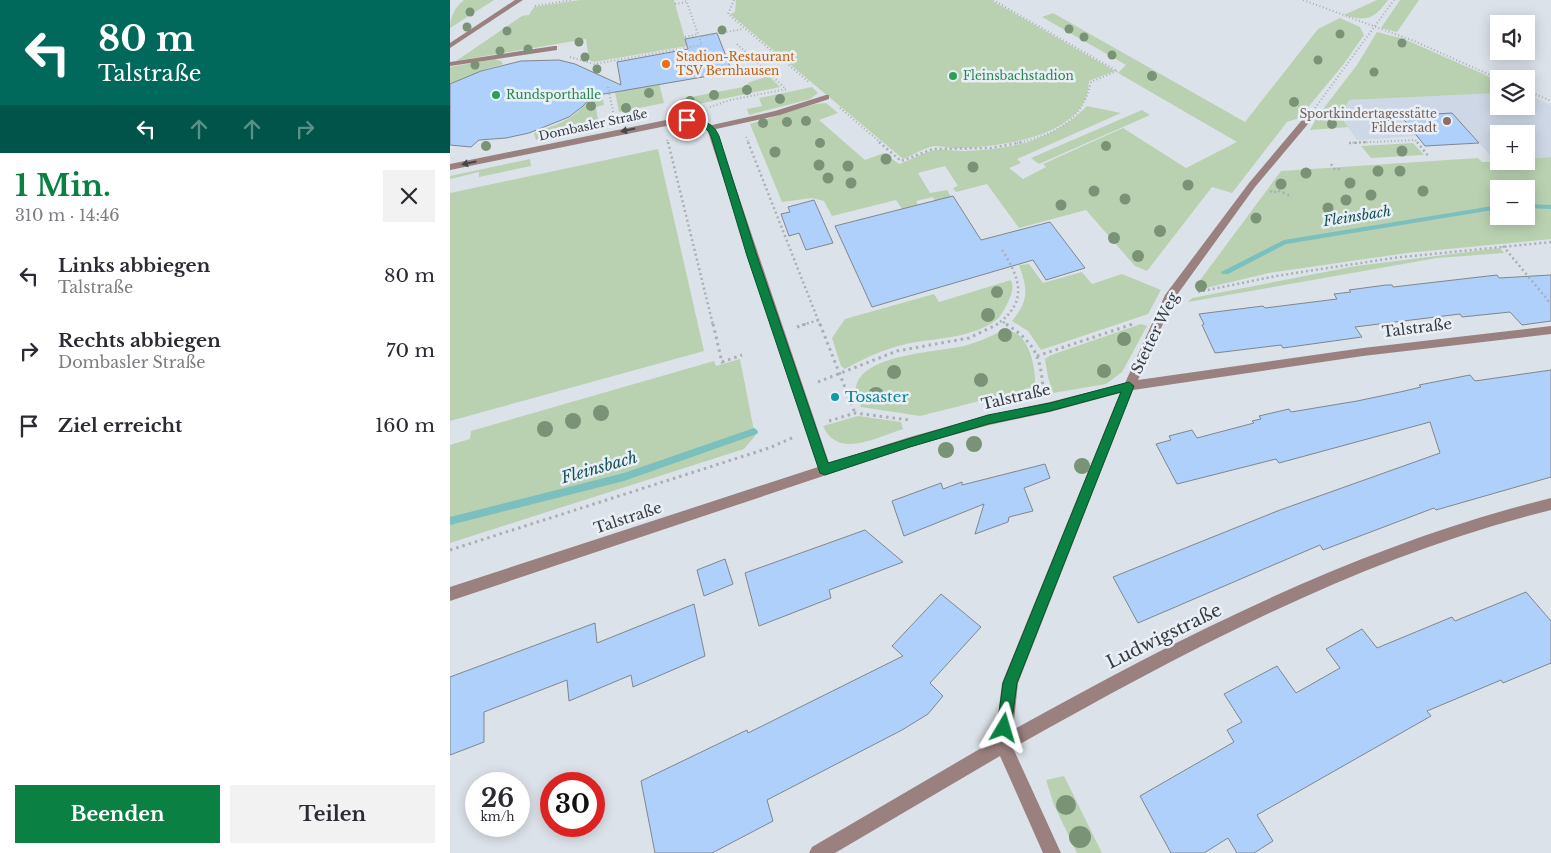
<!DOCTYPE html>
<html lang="de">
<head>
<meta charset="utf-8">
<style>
	:root { --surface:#fff; --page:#f2f2f3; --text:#2b2b33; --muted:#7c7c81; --accent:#0b8043 }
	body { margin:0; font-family:"Libre Baskerville",serif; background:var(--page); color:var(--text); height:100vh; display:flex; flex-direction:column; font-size:19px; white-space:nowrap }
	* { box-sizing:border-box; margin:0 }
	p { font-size:16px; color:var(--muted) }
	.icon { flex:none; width:28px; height:28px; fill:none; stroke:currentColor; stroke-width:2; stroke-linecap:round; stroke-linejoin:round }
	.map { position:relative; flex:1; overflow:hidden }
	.sheet { display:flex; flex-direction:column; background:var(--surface); width:450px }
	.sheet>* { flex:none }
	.hud { background:#00695c; color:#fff; overflow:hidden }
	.controls { position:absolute; left:1040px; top:15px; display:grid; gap:10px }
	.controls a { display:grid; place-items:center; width:45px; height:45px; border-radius:0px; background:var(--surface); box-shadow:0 2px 12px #0003; font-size:25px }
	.speed { position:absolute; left:15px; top:772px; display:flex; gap:10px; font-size:25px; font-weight:700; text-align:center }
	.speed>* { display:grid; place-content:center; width:65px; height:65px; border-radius:50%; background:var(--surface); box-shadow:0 2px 12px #0003; line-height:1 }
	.speed small { font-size:12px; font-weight:400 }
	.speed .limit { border:8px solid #d22; background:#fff; color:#111 }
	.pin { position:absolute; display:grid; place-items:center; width:42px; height:42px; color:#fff; margin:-21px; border:2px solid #fff; border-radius:50%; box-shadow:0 1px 5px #0007 }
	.me { position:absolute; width:55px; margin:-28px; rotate:7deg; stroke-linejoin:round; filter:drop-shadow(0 0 4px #0008) }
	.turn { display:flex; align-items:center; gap:18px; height:105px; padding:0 15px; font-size:22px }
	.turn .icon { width:65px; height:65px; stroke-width:2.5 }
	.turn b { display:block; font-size:35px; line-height:42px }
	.lanes { display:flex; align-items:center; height:48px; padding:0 15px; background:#0003; justify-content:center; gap:25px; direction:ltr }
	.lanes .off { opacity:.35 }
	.round { display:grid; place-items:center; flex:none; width:52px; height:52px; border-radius:0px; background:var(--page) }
	.headline { display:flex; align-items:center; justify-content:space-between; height:85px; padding:0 15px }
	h1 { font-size:30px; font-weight:700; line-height:38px; color:var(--accent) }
	.action { display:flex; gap:10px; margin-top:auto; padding:10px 15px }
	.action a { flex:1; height:58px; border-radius:0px; background:var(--accent); color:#fff; font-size:20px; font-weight:700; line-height:58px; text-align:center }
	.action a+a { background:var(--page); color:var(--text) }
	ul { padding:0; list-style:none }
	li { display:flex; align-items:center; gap:15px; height:75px; padding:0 15px }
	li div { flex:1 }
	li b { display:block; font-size:19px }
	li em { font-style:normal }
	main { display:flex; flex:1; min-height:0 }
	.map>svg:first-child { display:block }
</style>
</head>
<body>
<main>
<section class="sheet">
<div class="hud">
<div class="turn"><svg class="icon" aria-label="left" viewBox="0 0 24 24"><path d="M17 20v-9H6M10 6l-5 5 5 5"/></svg><div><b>80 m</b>Talstraße</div></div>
<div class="lanes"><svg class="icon" aria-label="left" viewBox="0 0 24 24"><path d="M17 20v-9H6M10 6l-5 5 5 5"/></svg><svg class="icon off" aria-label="ahead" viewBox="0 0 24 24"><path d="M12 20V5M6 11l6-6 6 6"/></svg><svg class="icon off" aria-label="ahead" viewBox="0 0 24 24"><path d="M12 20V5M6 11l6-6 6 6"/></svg><svg class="icon off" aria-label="right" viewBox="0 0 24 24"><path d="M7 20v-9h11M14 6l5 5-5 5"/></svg></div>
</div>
<div class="headline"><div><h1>1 Min.</h1><p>310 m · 14:46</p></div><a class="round"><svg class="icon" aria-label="close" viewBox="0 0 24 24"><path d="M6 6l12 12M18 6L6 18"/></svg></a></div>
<ul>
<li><svg class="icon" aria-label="left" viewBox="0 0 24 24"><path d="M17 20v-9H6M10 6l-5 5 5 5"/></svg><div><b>Links abbiegen</b><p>Talstraße</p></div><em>80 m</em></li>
<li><svg class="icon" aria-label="right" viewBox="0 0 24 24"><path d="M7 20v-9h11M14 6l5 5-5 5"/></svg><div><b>Rechts abbiegen</b><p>Dombasler Straße</p></div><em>70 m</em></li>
<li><svg class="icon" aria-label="arrive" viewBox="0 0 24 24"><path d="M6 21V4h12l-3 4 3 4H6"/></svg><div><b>Ziel erreicht</b></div><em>160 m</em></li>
</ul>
<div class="action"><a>Beenden</a><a>Teilen</a></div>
</section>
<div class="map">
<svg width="1101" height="853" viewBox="0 0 1101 853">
	<rect width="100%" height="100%" fill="#dce2e9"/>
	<polygon fill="#cdd7e5" points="1049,93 1049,106 1076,106 1076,93 1101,105 1101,157 1076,159 1076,134 1049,134 1049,161 1046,161 1029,143 975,146 967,136 907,140 890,116 899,100"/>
	<g fill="#b9d1b1" fill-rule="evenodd">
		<path d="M 14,0 L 44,0 L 0,28 C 0,17 5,7 14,0 Z"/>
		<polygon points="130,0 224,0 237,46 144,62 139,60 136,39 6,61 72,16 79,15 84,7"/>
		<path d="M 286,0 L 541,0 L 665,71 L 639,81 C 638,137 550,147 508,148 C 500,149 493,146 485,146 C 475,147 463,155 453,159 L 280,14 L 285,12 Z"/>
		<path d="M 927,0 L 938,0 C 924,19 917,22 894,15 Z"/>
		<polygon points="950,0 969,0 947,32 931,28"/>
		<path d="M 603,13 L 795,122 L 868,29 L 890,18 L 910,27 L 914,35 L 893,65 L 849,118 L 837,122 L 782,193 L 762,187 L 697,271 L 685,266 L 636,210 L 569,228 L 537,184 L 506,192 L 503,188 L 508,186 L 495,166 L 468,173 L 480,193 L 497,190 L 501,197 L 485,201 L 483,197 L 466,201 L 468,205 L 452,209 L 446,200 L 382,216 L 374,201 L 362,198 L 332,202 L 300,124 L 365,104 L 376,103 L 388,113 L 369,120 L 415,160 L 434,153 L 449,164 C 460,160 470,154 481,151 C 491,148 505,151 515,151 C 563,149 603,141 637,106 L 671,113 L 567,159 L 571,163 L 559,168 L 573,179 L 596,167 L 593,164 L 673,128 L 736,168 L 787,142 L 668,73 L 676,65 L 592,17 Z"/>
		<polygon points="927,32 954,39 1049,81 1049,93 899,100 890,116 898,127 860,130 867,117 907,65"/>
		<polygon points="44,59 51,61 53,64 30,71 0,86 0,67"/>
		<polygon points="319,76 330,87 234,107 231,99 293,87 300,82"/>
		<polygon points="209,83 214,103 169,112 165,92"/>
		<polygon points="362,87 368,93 360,99 299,115 297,109 312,106 309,98"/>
		<path d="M 152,94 L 154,105 L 146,107 L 149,127 L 86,140 L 84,133 C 97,128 110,124 121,117 C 132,110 140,96 152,94 Z"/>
		<polygon points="692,110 700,115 589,164 581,158"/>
		<polygon points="963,143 974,155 921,158 911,146"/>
		<polygon points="208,149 254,351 0,421 0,193"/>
		<path d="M 1101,157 L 1101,239 L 957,253 L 819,273 L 747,290 L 745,287 L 831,171 L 1028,158 L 1032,162 L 1076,161 L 1076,159 ZM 1049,189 L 1076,189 L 1076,216 L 1049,216 Z"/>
		<polygon points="80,159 81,166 29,177 29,172 0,179 0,176"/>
		<polygon points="1050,248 1054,253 987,258 738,302 742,298 906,266"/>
		<path d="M 579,264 L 593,283 L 632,272 L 642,284 L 672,274 L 711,290 L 698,314 L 591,350 L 578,331 L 562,321 C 579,300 578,290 569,265 Z"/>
		<path d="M 561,280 C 564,288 562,294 558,302 C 555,308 551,317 545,321 C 516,341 477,337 445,347 C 428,352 411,360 395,369 L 391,366 L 382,338 L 395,319 L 484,294 L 489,302 Z"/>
		<polygon points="691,324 697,326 672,372 656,384 603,393 598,377 595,359 601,355"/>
		<path d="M 553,330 C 579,329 586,367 585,387 L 470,416 L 411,407 C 410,403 406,398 406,393 C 402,354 490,352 514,346 C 528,342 540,337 553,330 Z"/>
		<polygon points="290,359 305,436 294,449 0,543 0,445 20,439 21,431 264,361 266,366"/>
		<path d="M 408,416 L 451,422 L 453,429 C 427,437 388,460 373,426 Z"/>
		<polygon points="614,776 652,853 627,853 604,805 596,780"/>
	</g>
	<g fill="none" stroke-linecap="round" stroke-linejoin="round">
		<g fill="#7bbfbf" fill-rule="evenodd">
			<polygon points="1076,204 1101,205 1101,209 1076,208"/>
			<polygon points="1049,205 1049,209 836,244 778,274 772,274 771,272 834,240"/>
			<polygon points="304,428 307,430 308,432 307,434 174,481 0,525 0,517 174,473"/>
		</g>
	</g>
	<g fill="#afd0fa" stroke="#81868d">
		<polygon points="267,33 282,72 142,96 133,106 119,117 79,133 56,138 29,140 21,147 0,145 0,84 31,71 71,61 109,60 125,64 171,85 167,62 238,49 235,39"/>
		<polygon points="1002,113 1029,143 975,146 951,116"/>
		<polygon points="503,196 531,240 600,222 635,268 596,280 583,260 422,307 385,226"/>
		<polygon points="364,200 383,243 356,250 349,233 339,236 331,214 340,212 338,207"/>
		<polygon points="1047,275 1049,278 1101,275 1101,321 1072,325 1060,312 1012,317 1010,314 905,327 912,337 833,348 831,345 765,353 752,325 754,324 749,314 813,306 815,308 887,299 884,294 901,292 899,290 936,285 942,285 943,287"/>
		<polygon points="1101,370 1101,477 986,510 984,508 873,550 870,545 688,623 663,577 830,510 990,453 980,422 829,463 826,459 727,484 706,444 721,440 719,436 742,430 747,438 804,423 802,421 811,419 809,416 839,409 841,412 907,401 950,392 971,387 969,385 1020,375 1025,381"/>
		<polygon points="595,464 600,478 574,488 583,511 559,517 558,522 525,534 534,504 454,536 442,501 491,483 493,489 512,482 512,485"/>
		<polygon points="415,530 453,562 379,590 381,598 309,626 295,573"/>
		<polygon points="275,559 283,584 254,596 247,570"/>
		<polygon points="1076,592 1101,621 1101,663 1053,683 1051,680 977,711 981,716 807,815 823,841 804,853 787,853 778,838 754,853 721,853 690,796 784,742 777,730 792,722 774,694 827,666 846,693 890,668 876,649 912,629 927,648 1002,617 1005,621"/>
		<polygon points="491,594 531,627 480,683 493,696 478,714 452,730 317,800 323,821 262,853 205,853 191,781 297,730 298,733 453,656 442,646"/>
		<polygon points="244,604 255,656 183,687 181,675 119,701 117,680 34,712 34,742 0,755 0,677 145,623 147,643"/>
	</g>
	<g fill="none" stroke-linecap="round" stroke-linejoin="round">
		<g stroke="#aaafb5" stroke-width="2" stroke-dasharray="1 2.5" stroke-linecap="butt">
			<polyline points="284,0 278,14 360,83"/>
			<polyline points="543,0 667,71"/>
			<polyline points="853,0 964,41 1049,79"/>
			<polyline points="225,4 236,2"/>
			<polyline points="85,6 122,0"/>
			<polyline points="235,37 248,34 236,0"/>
			<polyline points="249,37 293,29"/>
			<polyline points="287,44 336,89"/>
			<polyline points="120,57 144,64 252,45 248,34"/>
			<polyline points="158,87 164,116"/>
			<polyline points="1076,90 1101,101"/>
			<polyline points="260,107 280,100 337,89"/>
			<polyline points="390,108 431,143"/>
			<polyline points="865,108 944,0"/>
			<polyline points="296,137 299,143"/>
			<polyline points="217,140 218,143"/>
			<path d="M 567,143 C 604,135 633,121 641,82 L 667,71"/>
			<polyline points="899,143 965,140 968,143"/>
		</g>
		<g stroke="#aaafb5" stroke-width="2.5" stroke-dasharray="2 3" stroke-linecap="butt">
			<polyline points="218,142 263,325"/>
			<polyline points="298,142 370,325"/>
			<polyline points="429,142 451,161 483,149 541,148 573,142"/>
			<polyline points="967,142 979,157"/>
			<polyline points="899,143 918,142"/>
			<polyline points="881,164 885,170 889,169 891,172"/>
			<polyline points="820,191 824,193 827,190 841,196"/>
			<polyline points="1053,246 1101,304"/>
			<polyline points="748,292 826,276 943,258 1101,242"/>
			<polyline points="553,322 558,325"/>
			<polyline points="352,325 369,320"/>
			<path d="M 546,325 C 578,303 571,279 552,250"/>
			<polyline points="680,325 684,324"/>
		</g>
		<g stroke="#aaafb5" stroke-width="3" stroke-dasharray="2.5 4" stroke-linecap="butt">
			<polyline points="263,324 272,362 292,355"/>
			<polyline points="370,324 405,413"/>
			<path d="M 556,324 C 584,342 591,356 593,389"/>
			<polyline points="347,327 356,324"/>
			<polyline points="587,356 683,324"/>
			<polyline points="368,382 447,351 519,338 548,324"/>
			<polyline points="379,421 405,413 459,420"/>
			<polyline points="0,550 319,448 342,438"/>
		</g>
		<g fill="#9a8180" fill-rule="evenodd">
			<polygon points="65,0 73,0 0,48 0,43"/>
			<polygon points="104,46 107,46 107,50 0,66 0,62"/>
			<path d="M 376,95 L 379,95 L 379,99 L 330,115 L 266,129 L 379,463 L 460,437 L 539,415 L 600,402 L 675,383 L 715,295 L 799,183 L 852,120 L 855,119 L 859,122 L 858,124 L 805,187 L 724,299 L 688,380 L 913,348 L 1101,326 L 1101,334 L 913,356 L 683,390 L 568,683 L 563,730 C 731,636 913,544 1101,498 L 1101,510 C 912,556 732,653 563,748 L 611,853 L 593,853 L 550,756 L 385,853 L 359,853 L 362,847 L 545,740 L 552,683 L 670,393 L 600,412 L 539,425 L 460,447 L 0,601 L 0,587 L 368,467 L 257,129 L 246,124 L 226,124 L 0,170 L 0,164 L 226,118 L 248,118 L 262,125 L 325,111 Z"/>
		</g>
	</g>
	<g fill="#7a9377">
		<circle cx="20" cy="12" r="4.5"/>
		<circle cx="17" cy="27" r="4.5"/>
		<circle cx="619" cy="29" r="4.5"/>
		<circle cx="272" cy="30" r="4.5"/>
		<circle cx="57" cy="31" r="4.5"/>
		<circle cx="890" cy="34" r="4.5"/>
		<circle cx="634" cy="37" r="4.5"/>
		<circle cx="129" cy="42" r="4.5"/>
		<circle cx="952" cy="43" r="4.5"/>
		<circle cx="78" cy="49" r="4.5"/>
		<circle cx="50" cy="51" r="4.5"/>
		<circle cx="662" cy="55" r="4.5"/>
		<circle cx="135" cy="57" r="4.5"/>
		<circle cx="868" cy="60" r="4.5"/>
		<circle cx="25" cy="65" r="4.5"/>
		<circle cx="147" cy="69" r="4.5"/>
		<circle cx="293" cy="71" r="4.5"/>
		<circle cx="924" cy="72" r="4.5"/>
		<circle cx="702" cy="76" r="5"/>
		<circle cx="297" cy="90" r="5"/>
		<circle cx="199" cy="93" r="5"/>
		<circle cx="264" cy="95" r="5"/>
		<circle cx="330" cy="99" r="5"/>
		<circle cx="240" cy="101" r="5"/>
		<circle cx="844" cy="102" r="5"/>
		<circle cx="141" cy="106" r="5"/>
		<circle cx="176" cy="108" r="5"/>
		<circle cx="356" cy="121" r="5"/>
		<circle cx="337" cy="122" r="5"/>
		<circle cx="313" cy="123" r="5"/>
		<circle cx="882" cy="124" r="5"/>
		<circle cx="137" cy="127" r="5"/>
		<circle cx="119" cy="131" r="5"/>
		<circle cx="370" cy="143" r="5"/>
		<circle cx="36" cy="146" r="5"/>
		<circle cx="656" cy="146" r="5"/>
		<circle cx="952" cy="151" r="5.5"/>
		<circle cx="325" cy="152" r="5.5"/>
		<circle cx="436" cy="159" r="5.5"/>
		<circle cx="369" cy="165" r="5.5"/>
		<circle cx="398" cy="166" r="5.5"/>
		<circle cx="523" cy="167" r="5.5"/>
		<circle cx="928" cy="171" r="5.5"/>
		<circle cx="950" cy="171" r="5.5"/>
		<circle cx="856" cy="173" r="5.5"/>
		<circle cx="378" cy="178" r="5.5"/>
		<circle cx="401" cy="183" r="5.5"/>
		<circle cx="900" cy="183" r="5.5"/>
		<circle cx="831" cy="184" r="5.5"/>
		<circle cx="738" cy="185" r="5.5"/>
		<circle cx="644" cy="191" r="5.5"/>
		<circle cx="973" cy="191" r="5.5"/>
		<circle cx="921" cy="195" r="5.5"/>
		<circle cx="675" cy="199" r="5.5"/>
		<circle cx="896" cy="200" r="5.5"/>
		<circle cx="611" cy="205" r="5.5"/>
		<circle cx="878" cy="208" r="5.5"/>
		<circle cx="806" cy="218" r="5.5"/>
		<circle cx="710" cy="231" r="6"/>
		<circle cx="664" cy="238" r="6"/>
		<circle cx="688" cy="256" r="6"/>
		<circle cx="751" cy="286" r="6"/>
		<circle cx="547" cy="292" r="6"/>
		<circle cx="538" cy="315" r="7"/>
		<circle cx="555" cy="335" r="7"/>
		<circle cx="674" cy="339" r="7"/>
		<circle cx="654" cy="371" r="7"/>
		<circle cx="444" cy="372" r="7"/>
		<circle cx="531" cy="380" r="7"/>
		<circle cx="426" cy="395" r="8"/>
		<circle cx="151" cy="413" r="8"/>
		<circle cx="123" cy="421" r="8"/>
		<circle cx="95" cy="429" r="8"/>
		<circle cx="524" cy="444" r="8"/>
		<circle cx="496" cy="450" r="8"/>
		<circle cx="632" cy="466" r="8"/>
		<circle cx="616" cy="805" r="10"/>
		<circle cx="630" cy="837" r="11"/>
	</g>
	<defs><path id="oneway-solid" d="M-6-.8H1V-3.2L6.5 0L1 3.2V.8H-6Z" transform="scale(1.25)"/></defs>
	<g fill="#474547">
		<use href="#oneway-solid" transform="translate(178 130) rotate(168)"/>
		<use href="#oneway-solid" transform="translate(19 163) rotate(168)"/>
	</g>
	<path fill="#0b8043" stroke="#07532c" d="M 237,118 C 252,121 262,121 269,136 L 307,256 L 378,463 L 538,415 L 600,403 L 679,382 L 684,386 L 567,683 L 560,734 L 554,736 L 549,734 L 547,728 L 553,683 L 671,392 L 600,411 L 538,424 L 460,447 L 375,475 L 370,473 L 297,256 L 261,136 C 256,124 246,125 234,122 L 233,120 Z"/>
	<circle fill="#e8710a" stroke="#e9eff7" stroke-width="2" cx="216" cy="64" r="5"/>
	<g fill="#2e9e5b" stroke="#e9eff7" stroke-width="2">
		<circle cx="503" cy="76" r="5"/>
		<circle cx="46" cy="95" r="5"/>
	</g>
	<circle fill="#8d6e63" stroke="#e9eff7" stroke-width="2" cx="997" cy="121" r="5"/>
	<circle fill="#0f9aa8" stroke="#e9eff7" stroke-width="2" cx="385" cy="397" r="5"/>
	<g text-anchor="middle" stroke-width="5" stroke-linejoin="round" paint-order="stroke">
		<g font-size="12" fill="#c56008" stroke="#e9eff7" text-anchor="start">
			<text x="226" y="61">Stadion-Restaurant<tspan x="226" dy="14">TSV Bernhausen</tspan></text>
		</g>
		<g font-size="12" fill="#27864d" stroke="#e9eff7" text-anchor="start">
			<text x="513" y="80">Fleinsbachstadion</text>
			<text x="56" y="99">Rundsporthalle</text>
		</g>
		<g font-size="12" fill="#785e54" stroke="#e9eff7" text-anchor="end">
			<text x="987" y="118">Sportkindertagesstätte<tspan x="987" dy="14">Filderstadt</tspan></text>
		</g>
		<g font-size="12" fill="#383a3d" stroke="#e9eff7">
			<text transform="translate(143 125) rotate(-12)" y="4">Dombasler Straße</text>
		</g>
		<g font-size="14" font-style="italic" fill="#165253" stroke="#e9eff7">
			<text transform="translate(907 216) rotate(-9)" y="5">Fleinsbach</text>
		</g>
		<g font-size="15" fill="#383a3d" stroke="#e9eff7">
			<text transform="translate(967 328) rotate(-7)" y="5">Talstraße</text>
			<text transform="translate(705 333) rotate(-64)" y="5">Stetter Weg</text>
			<text transform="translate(566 397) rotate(-13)" y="5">Talstraße</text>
			<text transform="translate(178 518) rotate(-18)" y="5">Talstraße</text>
		</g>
		<g font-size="15" fill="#0d838f" stroke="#e9eff7" text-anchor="start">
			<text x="395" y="402">Tosaster</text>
		</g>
		<g font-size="16" font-style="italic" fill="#165253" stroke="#e9eff7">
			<text transform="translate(149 467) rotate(-16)" y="6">Fleinsbach</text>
		</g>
		<g font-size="18" fill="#383a3d" stroke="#e9eff7">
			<text transform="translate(714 636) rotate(-26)" y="6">Ludwigstraße</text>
		</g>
	</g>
</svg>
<div class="controls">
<a><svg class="icon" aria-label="sound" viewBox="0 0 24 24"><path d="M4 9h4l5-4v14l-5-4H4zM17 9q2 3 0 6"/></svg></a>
<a><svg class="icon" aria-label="layers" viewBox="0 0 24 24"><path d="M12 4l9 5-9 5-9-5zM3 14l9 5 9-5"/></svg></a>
<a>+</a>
<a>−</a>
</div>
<div class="speed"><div>26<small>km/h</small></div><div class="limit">30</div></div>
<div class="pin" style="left:237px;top:120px;background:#d93025"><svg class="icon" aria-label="arrive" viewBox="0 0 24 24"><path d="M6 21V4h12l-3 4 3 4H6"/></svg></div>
<svg class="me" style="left:554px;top:728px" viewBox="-20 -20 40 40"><path d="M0-17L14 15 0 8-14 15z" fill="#0b8043" stroke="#fff" stroke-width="4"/></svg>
</div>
</main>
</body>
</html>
